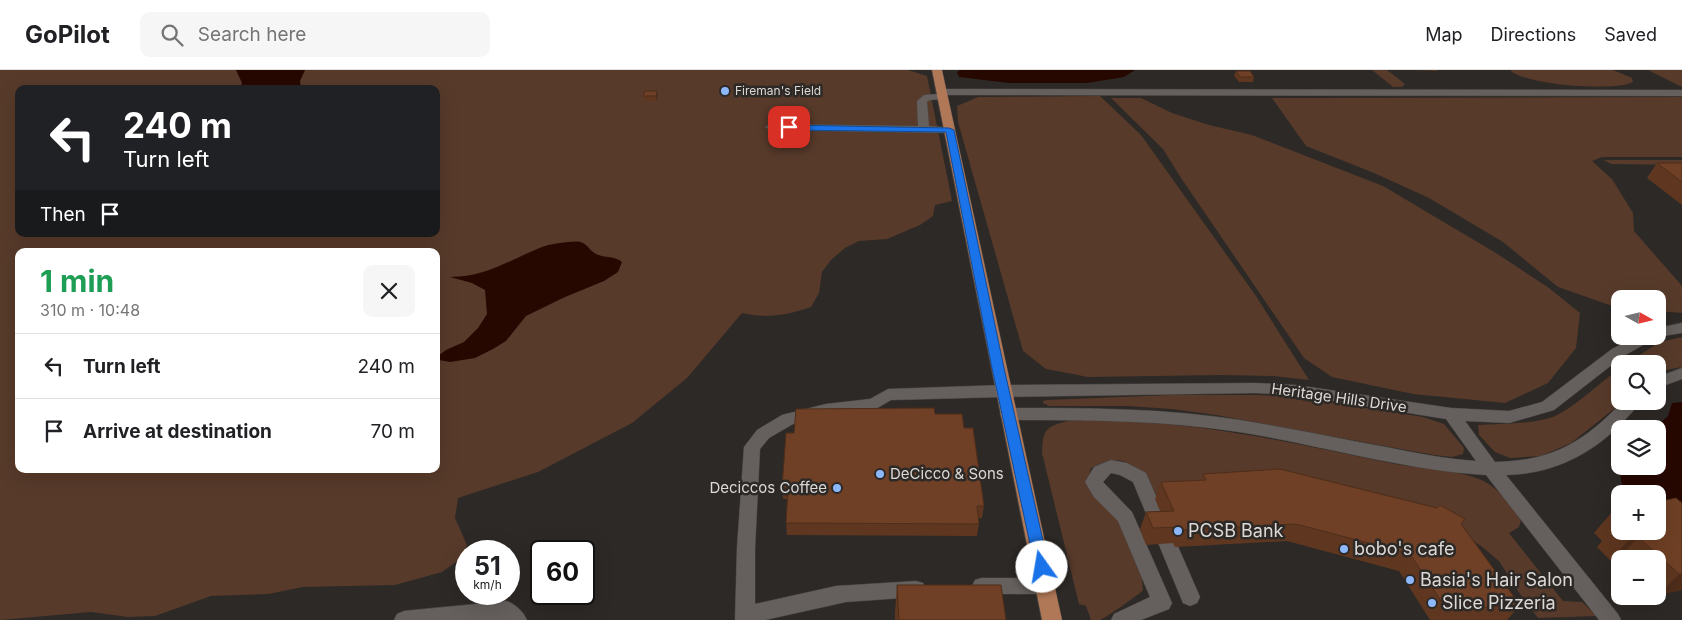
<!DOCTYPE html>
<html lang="en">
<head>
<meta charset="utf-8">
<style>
	:root { --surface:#fff; --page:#f6f6f6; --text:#202124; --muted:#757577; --line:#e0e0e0 }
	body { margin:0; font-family:Inter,sans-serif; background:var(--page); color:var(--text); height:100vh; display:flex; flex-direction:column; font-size:19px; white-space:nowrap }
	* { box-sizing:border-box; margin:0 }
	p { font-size:16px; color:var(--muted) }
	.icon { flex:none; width:28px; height:28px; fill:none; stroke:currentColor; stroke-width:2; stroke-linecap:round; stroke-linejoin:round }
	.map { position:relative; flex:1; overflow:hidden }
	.details { position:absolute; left:15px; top:178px; width:425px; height:225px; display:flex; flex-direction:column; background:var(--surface); border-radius:10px; box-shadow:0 5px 20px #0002 }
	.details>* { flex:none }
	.guide { position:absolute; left:15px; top:15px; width:425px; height:152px; border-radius:10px; box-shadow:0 5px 20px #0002; background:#202124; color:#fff; overflow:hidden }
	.needle { width:32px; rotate:98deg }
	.tools { position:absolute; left:1611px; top:220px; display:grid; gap:10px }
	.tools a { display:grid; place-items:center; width:55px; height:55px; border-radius:10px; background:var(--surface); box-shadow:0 5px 20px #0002; font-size:25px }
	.speed { position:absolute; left:455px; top:470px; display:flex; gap:10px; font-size:25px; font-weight:700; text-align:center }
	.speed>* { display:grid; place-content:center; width:65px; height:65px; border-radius:50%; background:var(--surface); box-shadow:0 5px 20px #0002; line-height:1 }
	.speed small { font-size:12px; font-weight:400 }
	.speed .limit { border:2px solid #111; border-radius:8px; background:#fff; color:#111 }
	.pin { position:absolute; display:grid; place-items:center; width:42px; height:42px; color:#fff; margin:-21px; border-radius:10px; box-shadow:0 2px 8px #0006 }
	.me { position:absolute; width:55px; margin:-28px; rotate:347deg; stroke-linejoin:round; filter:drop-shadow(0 0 4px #0008) }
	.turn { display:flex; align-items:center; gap:18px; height:105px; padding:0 25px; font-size:22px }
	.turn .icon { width:65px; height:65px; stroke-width:2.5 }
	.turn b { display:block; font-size:35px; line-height:42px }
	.then { display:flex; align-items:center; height:48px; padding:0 25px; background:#0003; gap:10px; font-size:19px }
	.round { display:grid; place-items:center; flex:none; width:52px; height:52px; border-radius:10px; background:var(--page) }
	.overview { display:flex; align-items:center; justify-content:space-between; height:85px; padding:0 25px }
	h1 { font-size:30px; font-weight:700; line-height:38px; color:#1e9e55 }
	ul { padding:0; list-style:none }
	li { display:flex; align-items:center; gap:15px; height:65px; padding:0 25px; border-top:1px solid var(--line) }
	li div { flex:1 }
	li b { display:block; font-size:19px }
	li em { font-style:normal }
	header { display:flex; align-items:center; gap:30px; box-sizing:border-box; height:70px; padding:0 25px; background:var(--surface); border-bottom:1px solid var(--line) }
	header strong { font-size:24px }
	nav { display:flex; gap:28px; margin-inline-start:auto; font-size:18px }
	.search { width:350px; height:45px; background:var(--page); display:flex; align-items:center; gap:12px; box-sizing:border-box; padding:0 18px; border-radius:10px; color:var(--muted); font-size:19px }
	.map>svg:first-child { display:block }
</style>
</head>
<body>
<header>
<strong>GoPilot</strong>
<div class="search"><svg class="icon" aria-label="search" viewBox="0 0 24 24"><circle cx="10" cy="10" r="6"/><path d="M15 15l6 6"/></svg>Search here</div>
<nav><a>Map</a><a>Directions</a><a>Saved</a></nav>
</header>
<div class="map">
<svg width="1682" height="550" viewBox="0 0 1682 550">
	<rect width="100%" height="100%" fill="#2d2926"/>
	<g fill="#573a2a" fill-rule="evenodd">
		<path d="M 0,0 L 908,0 L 927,6 L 952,131 L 935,135 L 933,146 L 920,155 L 887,169 L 859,171 L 845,178 L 831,190 L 822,202 L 819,223 L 811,237 C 787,245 767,249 742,243 L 687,308 L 632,353 L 538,402 L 458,428 L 455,448 L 467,475 L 459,490 L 442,502 L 395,515 L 303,517 L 268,524 L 211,526 L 155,546 L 128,547 L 91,542 L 0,550 ZM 19,19 L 436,19 L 436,164 L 19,164 ZM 19,181 L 436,181 L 436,399 L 19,399 Z"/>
		<polygon points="1372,0 1387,0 1405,14 1402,17 1393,17"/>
		<path d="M 1510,0 L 1613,0 L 1632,8 L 1633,12 C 1616,22 1523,15 1510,0 Z"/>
		<polygon points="1648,0 1682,0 1682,17"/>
		<polygon points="1100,26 1141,65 1256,226 1309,310 1273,306 1221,305 1088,307 1046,299 1023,281 958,52 957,36 978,27"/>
		<polygon points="1682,27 1682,87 1602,87 1592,91 1612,109 1633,143 1634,161 1682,216 1682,243 1658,241 1658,229 1620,229 1620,239 1618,238 1558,217 1503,172 1429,128 1374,103 1306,76 1272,28"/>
		<polygon points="1111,28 1141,28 1172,43 1209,55 1252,65 1383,116 1496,183 1549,218 1580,243 1576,278 1548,313 1505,333 1413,324 1332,307 1304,288 1181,108 1163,79"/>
		<polygon points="1604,90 1682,90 1682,95 1611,94"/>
		<polygon points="1682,267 1682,297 1666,300 1658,305 1658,294 1625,294 1660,272"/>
		<path d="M 1620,298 L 1620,331 L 1624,331 L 1571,373 L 1541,386 L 1510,388 L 1495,382 L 1479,365 L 1478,355 C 1497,354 1538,354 1555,346 C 1579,334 1598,314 1620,298 Z"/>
		<polygon points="1171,325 1258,325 1296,327 1423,347 1444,354 1464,378 1463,384 1452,387 1434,385 1216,345 1172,339 1127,336 1049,336 1043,333 1043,331 1047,330"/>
		<path d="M 1068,351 C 1093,351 1119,350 1144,352 C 1227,358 1308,376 1390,393 C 1419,399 1451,398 1479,409 C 1499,417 1510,434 1521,451 L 1519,457 L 1509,463 L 1563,531 L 1582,532 L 1597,546 L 1538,548 L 1520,524 L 1499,491 L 1481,476 L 1456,460 L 1252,418 L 1158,428 C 1148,410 1137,390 1114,390 C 1107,390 1098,395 1091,398 L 1088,409 L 1119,446 L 1141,499 L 1143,520 C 1140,524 1104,549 1100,550 C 1097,550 1094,550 1091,550 L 1086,536 L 1079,534 L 1042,383 C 1043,359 1045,357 1068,351 Z"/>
	</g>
	<g fill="#270800">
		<polygon points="236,0 305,0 300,11 301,19 240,19 242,13"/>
		<polygon points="960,0 1135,0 1124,7 1087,13 1009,13 959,7 957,2"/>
		<path d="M 568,172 C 572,172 577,171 580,172 C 587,174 588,178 593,182 C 602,189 614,185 622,192 L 618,202 L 604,211 L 565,227 L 526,246 L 506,271 L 493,279 L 475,288 L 450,292 L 439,290 L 438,286 L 446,280 L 464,272 L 478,258 L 487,244 L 485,220 L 472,213 L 450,207 C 487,207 509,190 542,177 C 550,174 560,173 568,172 Z"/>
		<polygon points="1682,332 1682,467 1658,446 1658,424 1623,423 1620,401 1623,396 1658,396 1658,359 1653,359 1668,346 1672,333"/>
	</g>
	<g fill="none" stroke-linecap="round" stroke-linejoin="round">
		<g stroke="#494543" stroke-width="1">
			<g id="minor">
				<polygon points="942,19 1682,20 1682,26 947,25 947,29 930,30 927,32 929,56 953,58 954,60 953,62 949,63 770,60 765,57 770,54 918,56 917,31 924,25 938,24 938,20"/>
				<path d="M 1682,253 L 1682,263 L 1657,267 L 1622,287 L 1554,340 L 1509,353 L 1465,351 L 1495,392 C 1553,391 1584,372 1623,331 L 1641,331 C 1636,339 1629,345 1623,352 C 1591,385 1552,404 1506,405 L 1618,544 L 1621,550 L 1599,550 L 1486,405 C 1403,400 1321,375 1239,362 C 1162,350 1086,350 1008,350 L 1002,348 L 1000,344 L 1002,340 L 1008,338 C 1086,338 1163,338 1240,350 C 1289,358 1337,368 1386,377 C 1416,383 1445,389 1476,391 L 1446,349 L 1296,325 L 1255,323 L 1003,327 L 891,330 L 874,340 L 826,346 L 793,354 L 769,368 L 760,379 L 755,478 L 755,534 L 836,516 L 916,511 L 923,513 L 926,519 L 923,525 L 916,527 L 846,532 L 765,550 L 735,550 L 737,478 L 744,377 L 757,360 L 782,345 L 826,334 L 870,329 L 888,319 L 1003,315 L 1255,313 L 1296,315 L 1451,338 L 1509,341 L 1542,332 L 1612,279 L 1638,266 L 1658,266 L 1658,258 Z"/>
				<polygon points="1682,298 1682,309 1658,318 1658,307"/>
				<polygon points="1111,390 1127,393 1146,403 1200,527 1197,533 1190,536 1183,533 1133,412 1120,405 1111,403 1103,412 1132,442 1172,533 1169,539 1141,550 1111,550 1114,544 1150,527 1118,451 1094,427 1085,412 1094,397"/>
				<polygon points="982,508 1046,508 1053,510 1056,516 1053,522 1046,524 982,524 975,522 972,516 975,510"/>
				<path d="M 507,531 C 516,535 523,541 527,550 L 394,550 L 397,544 L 404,541 Z"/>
			</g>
		</g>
		<g stroke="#494543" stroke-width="1">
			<polygon id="major" points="932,0 942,0 1062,550 1042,550"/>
		</g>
		<use href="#minor" fill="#65605d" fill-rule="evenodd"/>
		<use href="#major" fill="#b17857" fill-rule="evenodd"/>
	</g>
	<g fill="#5f3720">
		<polygon points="1414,0 1438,0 1437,1"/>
		<polygon points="1236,1 1254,7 1253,12 1239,12 1234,6"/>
		<polygon points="643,26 658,26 656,31 644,31"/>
		<polygon points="1657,93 1682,93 1682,135 1647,108"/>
		<polygon points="935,344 964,358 984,436 982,448 978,448 979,454 977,466 787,465 786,453 788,429 783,429 782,418 794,363"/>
		<polygon points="1203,404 1461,454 1520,535 1507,550 1430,550 1399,501 1287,471 1175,477 1173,473 1146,475 1140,459 1146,442 1160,441 1155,429 1161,412 1201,410"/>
		<polygon points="1676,428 1682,520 1658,525 1658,489 1620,489 1620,490 1619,488 1610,490 1597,477 1602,471 1594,463 1612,442 1620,440 1620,461 1658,461"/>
		<polygon points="897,515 1006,550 895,550 895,542"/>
	</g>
	<g fill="#4e2d1a">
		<polygon points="657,21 658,26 656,31 656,26"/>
		<polygon points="1638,467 1619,488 1610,490 1630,469"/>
		<polygon points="1679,504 1682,504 1682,520 1658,525"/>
	</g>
	<g fill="#6f4025" stroke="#4e2d1a">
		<polygon points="1236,1 1250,1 1254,7 1240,7"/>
		<polygon points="645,21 657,21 656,26 643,26"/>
		<polygon points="1657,93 1682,93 1682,112"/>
		<polygon points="934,338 935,344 962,344 964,358 973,358 984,436 977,436 979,454 786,453 788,418 782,418 786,363 794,363 796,339"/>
		<polygon points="1280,399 1437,438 1440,435 1465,449 1461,454 1520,535 1447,540 1410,484 1296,454 1181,460 1180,457 1153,458 1146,442 1174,441 1161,412 1206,410 1203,404"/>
		<polygon points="1676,428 1682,433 1682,504 1679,504 1638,467 1630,469 1622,461 1658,461 1658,432"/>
		<polygon points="1620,440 1620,449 1612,442"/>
		<polygon points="1620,455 1620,460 1616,456"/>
		<polygon points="897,515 1001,515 1006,550 899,550"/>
	</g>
	<polygon fill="#1a73e8" stroke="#114b97" points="786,55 949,58 954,60 1004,298 1049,497 1047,502 1042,503 1037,502 1035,497 992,298 946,62 789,60 785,57"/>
	<g fill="#8eb8fd" stroke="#2d2926" stroke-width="2">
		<circle cx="725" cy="21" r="5"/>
		<circle cx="880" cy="404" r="5"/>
		<circle cx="837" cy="418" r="5"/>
		<circle cx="1178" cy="461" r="5"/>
		<circle cx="1344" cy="479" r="5"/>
		<circle cx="1410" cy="510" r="5"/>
		<circle cx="1432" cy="533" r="5"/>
	</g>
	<g text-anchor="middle" stroke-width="5" stroke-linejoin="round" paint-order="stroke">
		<g font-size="12" fill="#dcd9d7" stroke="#2d2926" text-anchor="start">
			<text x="735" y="25">Fireman's Field</text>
		</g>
		<g font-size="15" fill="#dcd9d7" stroke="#2d2926">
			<text transform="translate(1339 328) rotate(8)" y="5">Heritage Hills Drive</text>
		</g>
		<g font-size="15" fill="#dcd9d7" stroke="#2d2926" text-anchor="start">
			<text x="890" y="409">DeCicco &amp; Sons</text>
			<text x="827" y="423" text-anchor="end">Deciccos Coffee</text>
		</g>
		<g font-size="18" fill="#dcd9d7" stroke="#2d2926" text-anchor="start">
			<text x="1188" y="467">PCSB Bank</text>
			<text x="1354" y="485">bobo's cafe</text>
			<text x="1420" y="516">Basia's Hair Salon</text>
			<text x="1442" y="539">Slice Pizzeria</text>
		</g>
	</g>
</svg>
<div class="tools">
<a><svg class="needle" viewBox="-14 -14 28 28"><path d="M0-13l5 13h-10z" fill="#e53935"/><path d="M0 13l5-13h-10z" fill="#757577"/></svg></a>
<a><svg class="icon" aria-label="search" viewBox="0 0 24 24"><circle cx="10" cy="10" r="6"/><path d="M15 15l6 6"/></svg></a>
<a><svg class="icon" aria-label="layers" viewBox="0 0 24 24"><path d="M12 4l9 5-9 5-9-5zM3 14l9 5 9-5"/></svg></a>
<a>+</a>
<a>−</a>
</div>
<div class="speed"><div>51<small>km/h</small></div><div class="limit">60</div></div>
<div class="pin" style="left:789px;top:57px;background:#d93025"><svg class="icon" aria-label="arrive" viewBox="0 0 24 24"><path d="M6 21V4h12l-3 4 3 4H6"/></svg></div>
<svg class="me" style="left:1042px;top:497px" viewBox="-20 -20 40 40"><circle r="19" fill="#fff"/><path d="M0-13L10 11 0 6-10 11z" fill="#1a73e8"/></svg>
<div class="guide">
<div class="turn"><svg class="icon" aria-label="left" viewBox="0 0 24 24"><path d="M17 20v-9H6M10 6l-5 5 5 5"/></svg><div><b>240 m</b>Turn left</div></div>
<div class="then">Then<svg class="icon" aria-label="arrive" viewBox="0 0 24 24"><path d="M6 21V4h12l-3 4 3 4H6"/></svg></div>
</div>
<section class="details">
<div class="overview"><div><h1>1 min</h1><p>310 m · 10:48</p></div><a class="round"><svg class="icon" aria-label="close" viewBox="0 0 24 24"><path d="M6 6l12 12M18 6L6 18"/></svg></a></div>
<ul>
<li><svg class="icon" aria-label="left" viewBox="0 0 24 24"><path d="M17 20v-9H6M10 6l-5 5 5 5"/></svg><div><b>Turn left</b></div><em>240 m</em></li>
<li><svg class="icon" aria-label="arrive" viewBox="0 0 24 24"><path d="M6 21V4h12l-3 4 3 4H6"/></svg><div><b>Arrive at destination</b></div><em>70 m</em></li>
</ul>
</section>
</div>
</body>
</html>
